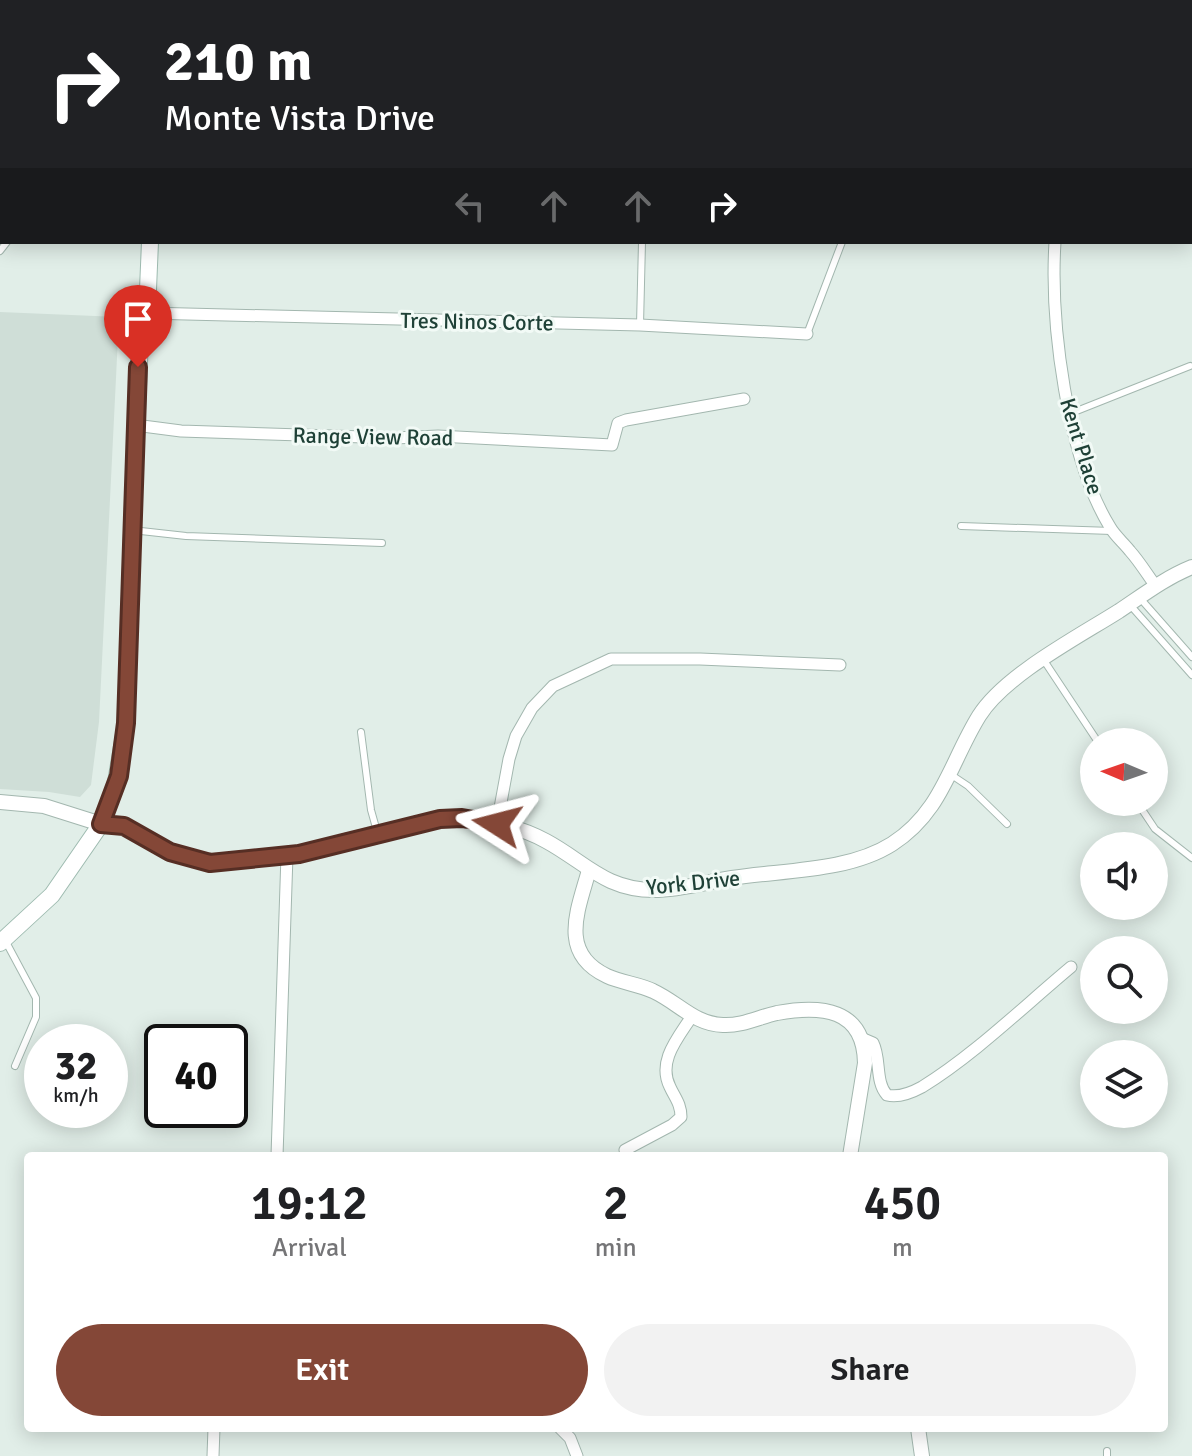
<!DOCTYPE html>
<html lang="en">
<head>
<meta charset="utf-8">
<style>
	:root { --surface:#fff; --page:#f2f2f2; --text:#202124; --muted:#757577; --accent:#844737 }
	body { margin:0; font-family:Signika,sans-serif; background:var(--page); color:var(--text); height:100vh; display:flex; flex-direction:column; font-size:30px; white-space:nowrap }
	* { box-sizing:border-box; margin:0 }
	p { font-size:26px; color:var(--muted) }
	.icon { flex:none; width:44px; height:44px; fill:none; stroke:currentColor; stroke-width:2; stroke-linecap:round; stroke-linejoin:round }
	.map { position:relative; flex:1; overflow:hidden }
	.drawer { position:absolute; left:24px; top:1152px; width:1144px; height:280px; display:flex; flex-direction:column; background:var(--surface); border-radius:8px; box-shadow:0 4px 20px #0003 }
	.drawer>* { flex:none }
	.guide { position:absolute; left:0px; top:0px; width:1192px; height:244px; box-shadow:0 4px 20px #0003; background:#202124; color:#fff; overflow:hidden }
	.needle { width:52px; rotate:272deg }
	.fabs { position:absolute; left:1080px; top:728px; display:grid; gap:16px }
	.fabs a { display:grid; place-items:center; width:88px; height:88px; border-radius:50%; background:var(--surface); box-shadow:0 4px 20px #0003; font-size:40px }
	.speed { position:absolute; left:24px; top:1024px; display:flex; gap:16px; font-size:40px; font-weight:700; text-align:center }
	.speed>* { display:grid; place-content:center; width:104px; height:104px; border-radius:50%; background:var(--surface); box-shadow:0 4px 20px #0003; line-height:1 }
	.speed small { font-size:20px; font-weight:400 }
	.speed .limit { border:4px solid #111; border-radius:12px; background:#fff; color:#111 }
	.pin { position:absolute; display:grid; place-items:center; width:68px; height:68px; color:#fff; margin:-82px -34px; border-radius:50% 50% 50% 0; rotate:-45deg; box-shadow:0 0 8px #0007 }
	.pin .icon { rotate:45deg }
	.me { position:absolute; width:88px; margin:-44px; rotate:279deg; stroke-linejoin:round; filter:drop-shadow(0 0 6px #0008) }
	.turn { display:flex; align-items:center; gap:28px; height:168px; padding:0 32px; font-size:36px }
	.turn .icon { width:104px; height:104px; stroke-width:2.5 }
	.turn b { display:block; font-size:56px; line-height:68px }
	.lanes { display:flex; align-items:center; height:76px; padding:0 32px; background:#0003; justify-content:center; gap:40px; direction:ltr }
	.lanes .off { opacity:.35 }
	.eta { display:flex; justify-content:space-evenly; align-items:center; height:136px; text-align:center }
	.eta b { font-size:48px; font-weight:600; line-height:56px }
	.primary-button { display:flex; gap:16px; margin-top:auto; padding:16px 32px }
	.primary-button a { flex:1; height:92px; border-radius:48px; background:var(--accent); color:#fff; font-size:32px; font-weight:600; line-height:92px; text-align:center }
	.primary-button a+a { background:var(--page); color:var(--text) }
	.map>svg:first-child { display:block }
</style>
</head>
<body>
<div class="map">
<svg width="1192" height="1456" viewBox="0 0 1192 1456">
	<rect width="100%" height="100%" fill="#e1eee8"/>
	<polygon fill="#cfded7" points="0,312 119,317 99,722 91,785 80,797 49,792 0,789"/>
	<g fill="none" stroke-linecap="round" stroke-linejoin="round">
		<g stroke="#a3b7af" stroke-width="8">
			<g id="service">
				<polyline points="0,20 2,20"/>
				<polyline points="1190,71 1192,70"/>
				<polyline points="0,231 2,231"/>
				<polyline points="0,251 7,242"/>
				<polyline points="640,325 642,242"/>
				<polyline points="807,334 842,242"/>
				<polyline points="1069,414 1190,366"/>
				<polyline points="961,526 1112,531"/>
				<polyline points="132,530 186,536 382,543"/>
				<polyline points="1139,597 1192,657"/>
				<polyline points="1131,606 1192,675"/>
				<polyline points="1043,659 1098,742"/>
				<polyline points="361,732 371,810 378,835"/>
				<polyline points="950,774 968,786 1007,824"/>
				<polyline points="1137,802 1155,829 1192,858"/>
				<polyline points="6,942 36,998 36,1017 15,1066"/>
				<polyline points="1107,1456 1107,1451"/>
			</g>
		</g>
		<g stroke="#a3b7af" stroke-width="13">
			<g id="minor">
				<path d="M 1055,242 C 1050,324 1067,457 1110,527 C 1115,536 1124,543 1130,551 C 1139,561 1147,574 1155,585"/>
				<polyline points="147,313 640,325 807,334"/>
				<polyline points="135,425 181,431 395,438 438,436 612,445 618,423 626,420 744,399"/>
				<polyline points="497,824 509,759 516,736 532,708 553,686 611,659 700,659 840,665"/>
				<path d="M 859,1037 L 873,1043 C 881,1059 875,1082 887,1095 C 899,1098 911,1093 922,1087 C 974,1055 1023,1007 1071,967"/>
				<path d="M 625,1150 L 672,1125 L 681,1117 C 681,1104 675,1098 670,1087 C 657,1061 678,1038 692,1016"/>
				<polyline points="277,1156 287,855"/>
				<polyline points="560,1428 570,1438 577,1456"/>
				<polyline points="213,1456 214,1428"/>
			</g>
		</g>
		<g stroke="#a3b7af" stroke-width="16">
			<g id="tertiary">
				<path d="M 0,802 L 44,806 L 101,824 L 124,826 L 170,852 L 210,863 L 299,854 L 440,819 C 475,817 515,824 546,841 C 585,862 605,890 654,890 C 680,890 707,882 732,878 C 782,870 848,872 892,844 C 942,812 950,763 979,716 C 1005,675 1078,637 1119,611 C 1143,595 1165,578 1192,567"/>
				<path d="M 589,870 C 578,910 558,953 607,976 C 622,983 639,984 653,991 C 679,1003 694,1024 723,1025 C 742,1026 759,1017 777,1013 C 821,1005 864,1008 865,1063 L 850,1156"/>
				<polyline points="918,1428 922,1456"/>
			</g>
		</g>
		<g stroke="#9ebbb0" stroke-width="18">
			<g id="secondary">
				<polyline points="157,2 158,0"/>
				<polyline points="132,530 140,339 147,313 150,242"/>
				<polyline points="0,943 52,895 101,824 115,788 126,723 132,533"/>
			</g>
		</g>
		<use href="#service" stroke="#fff" stroke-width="6"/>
		<use href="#minor" stroke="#fff" stroke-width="11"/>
		<use href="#tertiary" stroke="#fff" stroke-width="14"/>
		<use href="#secondary" stroke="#fff" stroke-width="16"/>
	</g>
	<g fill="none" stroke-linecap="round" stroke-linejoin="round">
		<g stroke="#562e24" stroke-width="20">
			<polyline id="route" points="138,367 126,723 119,776 101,824 124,826 170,852 210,863 299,854 440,819 462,818 497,824"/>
		</g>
		<use href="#route" stroke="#844737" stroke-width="14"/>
	</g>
	<g text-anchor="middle" stroke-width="6" stroke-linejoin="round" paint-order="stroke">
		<g font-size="22" fill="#1f4137" stroke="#f2faf6">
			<text transform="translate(477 321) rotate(1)" y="8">Tres Ninos Corte</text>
			<text transform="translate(373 436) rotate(1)" y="8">Range View Road</text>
			<text transform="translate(1082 446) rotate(73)" y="8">Kent Place</text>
			<text transform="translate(693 882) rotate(-6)" y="8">York Drive</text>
		</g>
	</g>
</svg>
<div class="fabs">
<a><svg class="needle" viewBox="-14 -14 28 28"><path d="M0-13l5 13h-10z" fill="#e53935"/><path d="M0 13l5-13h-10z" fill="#757577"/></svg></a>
<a><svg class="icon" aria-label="sound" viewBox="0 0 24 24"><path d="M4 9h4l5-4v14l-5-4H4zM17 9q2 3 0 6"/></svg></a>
<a><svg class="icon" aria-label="search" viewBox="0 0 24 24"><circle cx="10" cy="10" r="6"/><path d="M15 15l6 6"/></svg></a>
<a><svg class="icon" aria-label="layers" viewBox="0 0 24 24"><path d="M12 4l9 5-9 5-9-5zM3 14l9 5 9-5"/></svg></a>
</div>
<div class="speed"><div>32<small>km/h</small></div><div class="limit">40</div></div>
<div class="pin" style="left:138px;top:367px;background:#d93025"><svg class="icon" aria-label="arrive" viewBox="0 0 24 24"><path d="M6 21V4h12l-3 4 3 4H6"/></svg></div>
<svg class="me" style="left:497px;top:824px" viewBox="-20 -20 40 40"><path d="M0-17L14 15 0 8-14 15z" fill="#844737" stroke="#fff" stroke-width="4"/></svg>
<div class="guide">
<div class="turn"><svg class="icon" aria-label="right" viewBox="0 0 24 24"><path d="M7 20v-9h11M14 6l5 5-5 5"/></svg><div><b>210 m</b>Monte Vista Drive</div></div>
<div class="lanes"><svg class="icon off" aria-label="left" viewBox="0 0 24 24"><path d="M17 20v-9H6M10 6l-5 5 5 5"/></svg><svg class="icon off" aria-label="ahead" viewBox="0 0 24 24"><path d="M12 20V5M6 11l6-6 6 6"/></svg><svg class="icon off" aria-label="ahead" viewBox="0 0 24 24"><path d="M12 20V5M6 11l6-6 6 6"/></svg><svg class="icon" aria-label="right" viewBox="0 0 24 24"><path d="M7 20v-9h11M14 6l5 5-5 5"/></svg></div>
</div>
<section class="drawer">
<div class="eta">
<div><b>19:12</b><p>Arrival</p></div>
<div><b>2</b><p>min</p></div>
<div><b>450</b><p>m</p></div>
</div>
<div class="primary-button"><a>Exit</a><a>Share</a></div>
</section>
</div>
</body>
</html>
